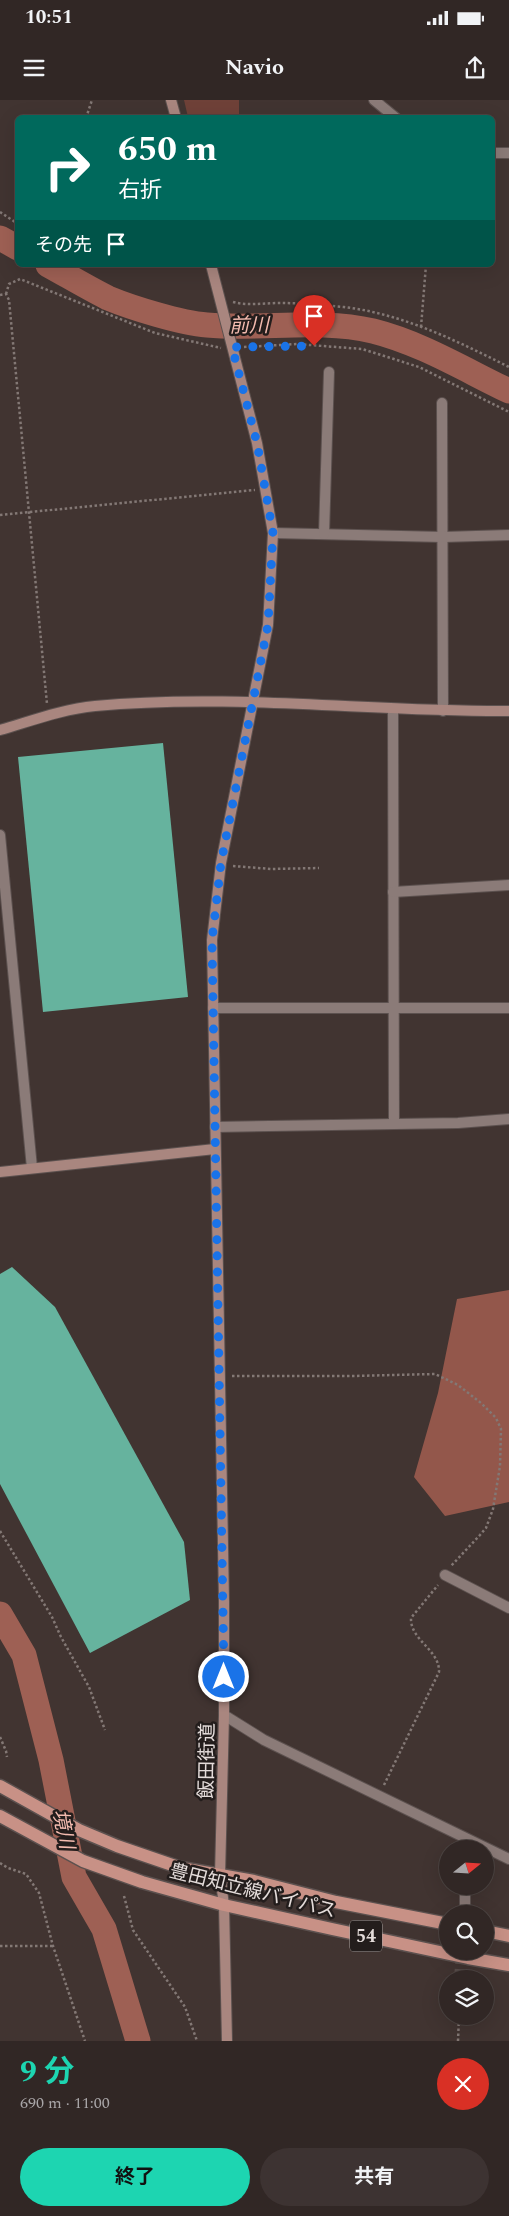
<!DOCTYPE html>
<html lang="ja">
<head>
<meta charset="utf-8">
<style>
	:root { --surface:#312725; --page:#3d3332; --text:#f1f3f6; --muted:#a8a5a7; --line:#4c4442; --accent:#1dd5b1 }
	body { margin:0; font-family:Spectral,"Noto Sans JP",serif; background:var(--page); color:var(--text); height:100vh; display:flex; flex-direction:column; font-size:19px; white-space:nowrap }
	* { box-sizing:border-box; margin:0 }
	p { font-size:16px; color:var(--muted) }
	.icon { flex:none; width:28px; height:28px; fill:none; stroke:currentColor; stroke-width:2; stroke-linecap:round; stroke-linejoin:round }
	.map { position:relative; height:1941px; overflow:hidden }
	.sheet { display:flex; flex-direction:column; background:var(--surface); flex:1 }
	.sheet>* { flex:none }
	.guide { position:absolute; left:15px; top:15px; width:480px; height:152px; border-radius:8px; box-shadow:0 5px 20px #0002,0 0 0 1px var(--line); background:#00695c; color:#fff; overflow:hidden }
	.needle { width:32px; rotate:72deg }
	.buttons { position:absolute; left:439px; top:1740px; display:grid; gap:10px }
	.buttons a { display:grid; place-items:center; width:55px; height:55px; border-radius:50%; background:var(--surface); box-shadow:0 5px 20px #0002,0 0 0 1px var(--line); font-size:25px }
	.pin { position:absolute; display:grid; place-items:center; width:42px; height:42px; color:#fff; margin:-51px -21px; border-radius:50% 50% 50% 0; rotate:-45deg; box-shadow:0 0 5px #0007 }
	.pin .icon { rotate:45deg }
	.me { position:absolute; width:55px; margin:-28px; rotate:0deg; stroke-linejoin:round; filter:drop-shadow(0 0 4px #0008) }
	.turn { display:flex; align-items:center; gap:18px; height:105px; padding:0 20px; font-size:22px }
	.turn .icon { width:65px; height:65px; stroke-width:2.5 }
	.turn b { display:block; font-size:35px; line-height:42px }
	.then { display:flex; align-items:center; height:48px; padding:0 20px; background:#0003; gap:10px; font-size:19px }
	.round { display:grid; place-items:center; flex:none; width:52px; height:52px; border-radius:26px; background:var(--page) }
	.overview { display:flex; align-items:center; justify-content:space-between; height:85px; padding:0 20px }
	h1 { font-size:30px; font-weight:700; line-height:38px; color:var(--accent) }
	.action { display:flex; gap:10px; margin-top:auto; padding:10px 20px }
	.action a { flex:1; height:58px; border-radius:30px; background:var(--accent); color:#111; font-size:20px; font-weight:700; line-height:58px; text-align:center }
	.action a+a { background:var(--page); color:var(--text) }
	.status { display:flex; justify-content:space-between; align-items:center; height:35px; padding:0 25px; background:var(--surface); direction:ltr }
	.status svg { height:14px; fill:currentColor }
	header { display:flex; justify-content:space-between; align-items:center; height:65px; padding:0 20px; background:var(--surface); font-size:22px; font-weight:700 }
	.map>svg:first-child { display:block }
</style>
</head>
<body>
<div class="status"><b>10:51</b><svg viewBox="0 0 49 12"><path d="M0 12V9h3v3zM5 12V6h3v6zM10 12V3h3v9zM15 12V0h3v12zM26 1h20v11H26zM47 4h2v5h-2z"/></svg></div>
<header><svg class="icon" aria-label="menu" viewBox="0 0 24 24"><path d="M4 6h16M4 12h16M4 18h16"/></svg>Navio<svg class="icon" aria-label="share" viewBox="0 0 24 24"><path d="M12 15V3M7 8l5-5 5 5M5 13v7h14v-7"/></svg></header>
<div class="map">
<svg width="509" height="1941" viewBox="0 0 509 1941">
	<rect width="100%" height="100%" fill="#413431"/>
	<polygon fill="#6f4138" points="184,0 239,0 239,17 188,17"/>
	<polygon fill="#93574b" points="509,1190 509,1402 445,1416 414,1377 438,1293 457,1199"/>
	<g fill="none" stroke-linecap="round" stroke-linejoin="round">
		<g stroke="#9e6054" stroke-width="25">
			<polyline points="0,138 18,148"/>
			<path d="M 48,165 C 68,176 88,188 108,198 C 132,208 181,223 207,225 C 263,230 318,218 373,231 C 421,243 465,270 509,291"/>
			<polyline points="0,1514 24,1555 51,1660 74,1777 104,1829 138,1941"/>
		</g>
	</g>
	<g fill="#66b39e">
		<polygon points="163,643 188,897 43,912 18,657"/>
		<polygon points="12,1167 55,1207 184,1442 190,1500 90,1553 0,1384 0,1174"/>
	</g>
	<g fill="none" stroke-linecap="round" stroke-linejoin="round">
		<polyline stroke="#594d4a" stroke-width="10" stroke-dasharray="10 5" stroke-linecap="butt" points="459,1879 461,1851"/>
		<g stroke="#5c514f" stroke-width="12">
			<g id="street">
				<polyline points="374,0 396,18"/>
				<polyline points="492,53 509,53"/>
				<polyline points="442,303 443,611"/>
				<polyline points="273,433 443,437 509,435"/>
				<polyline points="324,434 329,272"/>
				<polyline points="393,609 394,1024"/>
				<polyline points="0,735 32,1068"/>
				<polyline points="393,792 509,785"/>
				<polyline points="213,908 509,908"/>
				<polyline points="215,1027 458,1023 509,1019"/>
				<polyline points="445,1475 509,1508"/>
				<polyline points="224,1615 264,1640 509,1759"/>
				<polyline points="465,1809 465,1786"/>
			</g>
		</g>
		<g stroke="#5c514f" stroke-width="12">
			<g id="secondary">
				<polyline points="171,0 176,18"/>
				<polyline points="211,165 257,343 273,433 268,525 221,763 212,840 224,1501 224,1615 220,1775 224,1805 227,1941"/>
				<path d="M 0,630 C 31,621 63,609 95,606 C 233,593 371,612 509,611"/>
				<polyline points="0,1072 215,1049"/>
			</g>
		</g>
		<g stroke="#5c514f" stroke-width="15">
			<g id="primary">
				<polyline points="0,1686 79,1730 117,1746 181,1768 254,1781 336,1802 448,1824"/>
				<polyline points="0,1716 83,1761 142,1782 224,1805 332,1829 468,1858 509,1865"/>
				<polyline points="485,1831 509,1836"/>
			</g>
		</g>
		<g stroke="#837875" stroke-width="2.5" stroke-dasharray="2.5 2.5" stroke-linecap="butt">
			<polyline points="86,18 92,0"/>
			<polyline points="0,112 18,124"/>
			<polyline points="6,194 9,184 20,179 155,233 221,248"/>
			<polyline points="0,195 6,194 9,200 47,604"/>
			<path d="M 233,202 C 248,206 263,203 279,203 C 300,203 322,205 344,207 C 403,214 457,241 509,267"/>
			<polyline points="421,227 426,165"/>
			<polyline points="244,247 297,244 362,249 419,267 509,312"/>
			<polyline points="0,415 255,390"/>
			<polyline points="233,766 271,769 319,768"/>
			<polyline points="232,1276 352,1276 435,1274 458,1285 481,1303 496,1318 501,1329 500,1366 493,1409 486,1428 480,1435 451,1466"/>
			<polyline points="0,1431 52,1517 61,1537 89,1587 105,1630"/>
			<polyline points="0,1637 6,1651 7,1657"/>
			<path d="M 384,1685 L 439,1572 C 440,1550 410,1540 411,1518 L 438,1485"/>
			<polyline points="0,1763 8,1768 26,1774 39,1793 53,1846 85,1941"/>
			<polyline points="124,1796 133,1830 185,1907 197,1941"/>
			<polyline points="0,1846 53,1846"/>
			<polyline points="458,1941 459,1916"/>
		</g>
		<use href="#street" stroke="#8b7b78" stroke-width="10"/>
		<use href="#secondary" stroke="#a9867f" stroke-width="10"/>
		<use href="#primary" stroke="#c89186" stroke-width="12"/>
	</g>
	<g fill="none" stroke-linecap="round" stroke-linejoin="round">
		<polyline stroke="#1a73e8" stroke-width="9" stroke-dasharray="0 16.2" points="224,1577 212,840 221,763 268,525 273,433 257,343 232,247 314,246"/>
	</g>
	<g text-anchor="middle" stroke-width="5" stroke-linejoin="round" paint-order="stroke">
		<rect fill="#231d1c" stroke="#aaa3a1" stroke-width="1" x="350" y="1820.5" width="32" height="31" rx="4"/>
		<g font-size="18" font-weight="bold" fill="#e4dcda">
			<text x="366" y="1842">54</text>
		</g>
		<g font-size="19" fill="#e4dcda" stroke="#231d1c">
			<text transform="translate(206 1661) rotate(-89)" y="7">飯田街道</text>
			<text transform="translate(253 1790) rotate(14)" y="7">豊田知立線バイパス</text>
		</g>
		<g font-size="20" font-style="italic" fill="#f3bbaf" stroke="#231d1c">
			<text transform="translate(249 225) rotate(-1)" y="7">前川</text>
			<text transform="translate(64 1729) rotate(79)" y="7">境川</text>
		</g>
	</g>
</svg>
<div class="buttons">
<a><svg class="needle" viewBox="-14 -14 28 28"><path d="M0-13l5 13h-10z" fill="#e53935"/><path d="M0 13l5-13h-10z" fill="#a8a5a7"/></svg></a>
<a><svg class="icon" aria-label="search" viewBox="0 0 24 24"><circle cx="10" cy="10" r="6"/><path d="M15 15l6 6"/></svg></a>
<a><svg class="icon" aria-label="layers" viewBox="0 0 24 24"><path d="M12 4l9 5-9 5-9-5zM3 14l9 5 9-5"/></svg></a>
</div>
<div class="pin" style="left:314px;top:246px;background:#d93025"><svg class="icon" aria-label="arrive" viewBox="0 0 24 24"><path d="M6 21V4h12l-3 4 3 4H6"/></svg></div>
<svg class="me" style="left:224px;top:1577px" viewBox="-20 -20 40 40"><circle r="17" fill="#1a73e8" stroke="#fff" stroke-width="3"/><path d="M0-11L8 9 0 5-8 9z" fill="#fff"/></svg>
<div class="guide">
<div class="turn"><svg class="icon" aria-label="right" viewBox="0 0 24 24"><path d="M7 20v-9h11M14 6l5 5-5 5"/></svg><div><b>650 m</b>右折</div></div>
<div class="then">その先<svg class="icon" aria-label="arrive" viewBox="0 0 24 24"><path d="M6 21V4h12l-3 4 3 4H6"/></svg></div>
</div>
</div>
<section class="sheet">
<div class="overview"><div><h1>9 分</h1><p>690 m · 11:00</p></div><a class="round" style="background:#d93025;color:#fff"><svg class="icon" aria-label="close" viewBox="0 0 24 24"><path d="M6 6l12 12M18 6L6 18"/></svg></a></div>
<div class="action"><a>終了</a><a>共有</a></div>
</section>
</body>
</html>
